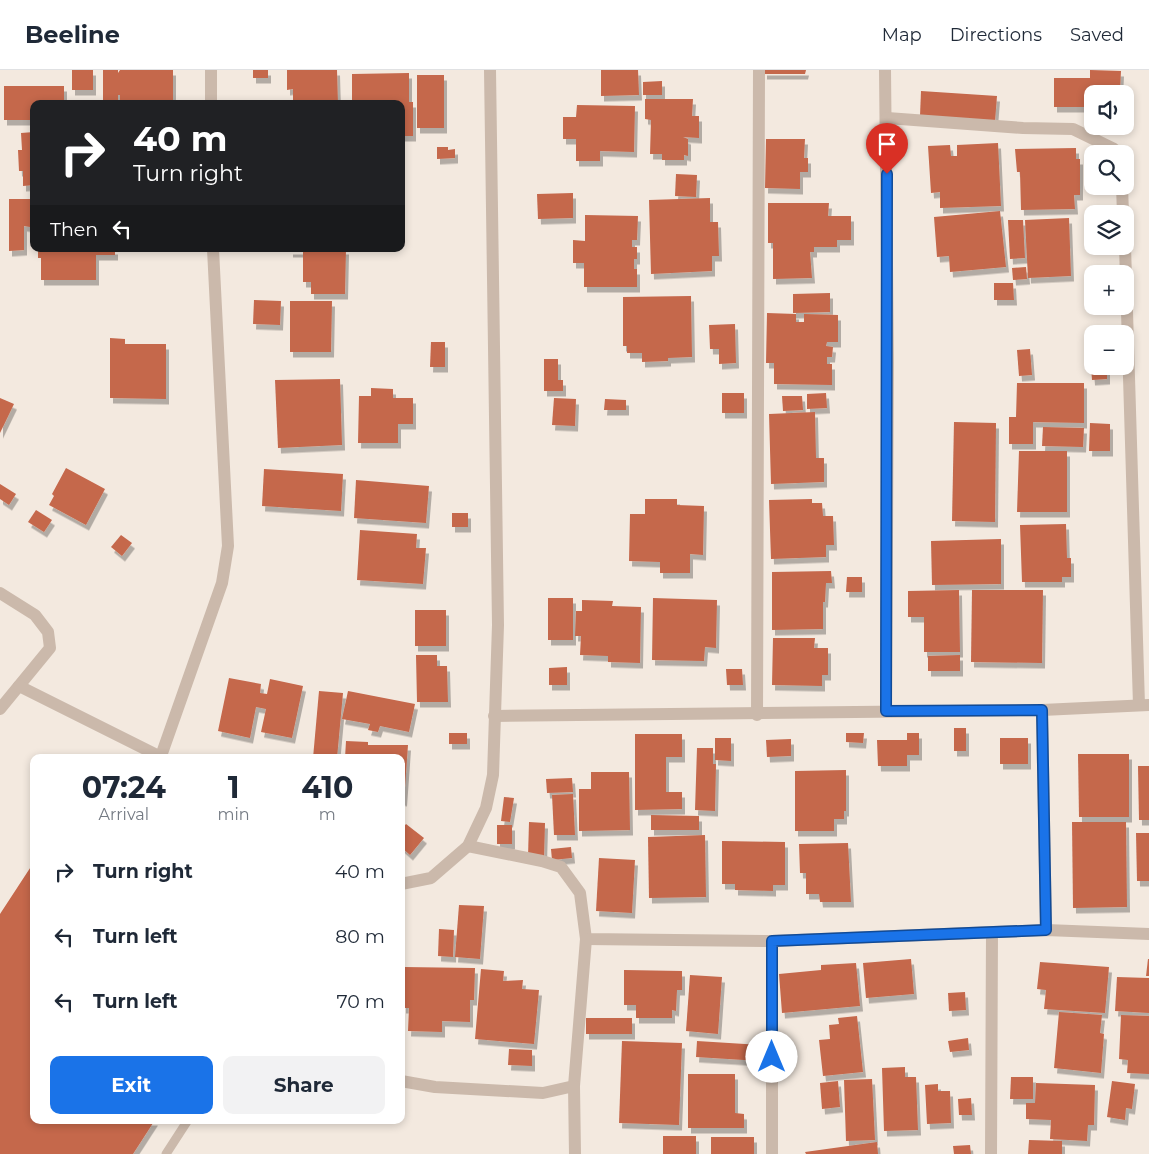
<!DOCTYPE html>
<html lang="en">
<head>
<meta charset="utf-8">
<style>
	:root { --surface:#fff; --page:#f2f2f3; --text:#1f2937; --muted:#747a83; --line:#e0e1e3; --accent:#1a73e8 }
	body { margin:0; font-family:Montserrat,sans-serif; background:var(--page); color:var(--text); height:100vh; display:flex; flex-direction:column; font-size:19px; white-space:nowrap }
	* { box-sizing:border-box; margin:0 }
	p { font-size:16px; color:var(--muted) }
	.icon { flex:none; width:28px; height:28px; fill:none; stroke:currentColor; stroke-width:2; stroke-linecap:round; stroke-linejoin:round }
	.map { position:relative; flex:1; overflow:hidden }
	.drawer { position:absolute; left:30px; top:684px; width:375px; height:370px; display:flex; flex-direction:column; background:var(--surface); border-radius:10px; box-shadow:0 2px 8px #0003 }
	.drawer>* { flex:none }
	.guide { position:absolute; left:30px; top:30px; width:375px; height:152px; border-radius:10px; box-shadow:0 2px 8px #0003; background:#202124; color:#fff; overflow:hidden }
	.fabs { position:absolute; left:1084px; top:15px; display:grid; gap:10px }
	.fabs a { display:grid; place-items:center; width:50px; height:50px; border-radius:10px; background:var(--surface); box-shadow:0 2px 8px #0003; font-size:25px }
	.pin { position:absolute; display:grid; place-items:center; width:42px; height:42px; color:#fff; margin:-51px -21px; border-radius:50% 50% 50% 0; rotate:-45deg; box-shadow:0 0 5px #0007 }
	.pin .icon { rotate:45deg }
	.me { position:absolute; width:55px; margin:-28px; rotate:0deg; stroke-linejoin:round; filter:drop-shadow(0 0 4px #0008) }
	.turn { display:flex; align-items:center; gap:18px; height:105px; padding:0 20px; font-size:22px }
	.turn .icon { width:65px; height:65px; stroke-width:2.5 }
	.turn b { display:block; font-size:35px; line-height:42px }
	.then { display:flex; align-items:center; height:48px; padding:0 20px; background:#0003; gap:10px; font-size:19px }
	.eta { display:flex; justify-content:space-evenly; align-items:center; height:85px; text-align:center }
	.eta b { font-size:30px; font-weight:700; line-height:35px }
	.primary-button { display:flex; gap:10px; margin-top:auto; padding:10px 20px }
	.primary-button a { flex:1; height:58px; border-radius:10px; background:var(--accent); color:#fff; font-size:20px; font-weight:700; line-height:58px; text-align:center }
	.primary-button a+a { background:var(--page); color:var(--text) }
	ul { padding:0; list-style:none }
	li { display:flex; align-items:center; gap:15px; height:65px; padding:0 20px }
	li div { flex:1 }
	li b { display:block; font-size:19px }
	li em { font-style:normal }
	header { display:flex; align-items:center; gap:30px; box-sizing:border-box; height:70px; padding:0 25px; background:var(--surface); border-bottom:1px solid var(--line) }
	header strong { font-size:24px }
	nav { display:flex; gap:28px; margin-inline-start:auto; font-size:18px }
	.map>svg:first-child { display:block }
</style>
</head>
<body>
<header>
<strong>Beeline</strong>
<nav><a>Map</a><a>Directions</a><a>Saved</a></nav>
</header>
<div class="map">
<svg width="1149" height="1084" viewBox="0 0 1149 1084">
	<defs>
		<filter id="shadow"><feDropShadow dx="3" dy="5.5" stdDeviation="0" flood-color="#0004"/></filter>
	</defs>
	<rect width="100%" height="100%" fill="#f3e9df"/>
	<g fill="#c5674b" filter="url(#shadow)">
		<rect x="72" y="0" width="21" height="20"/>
		<polygon points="103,0 118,0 118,3 120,0 173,0 173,34 120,34 120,25 118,25 118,31 103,32"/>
		<rect x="253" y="0" width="15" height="8"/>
		<polygon points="287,0 337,0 338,34 293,34 293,19 287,20"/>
		<polygon points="601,0 638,0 639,25 601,26"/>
		<polygon points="764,0 806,0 805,4 764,4"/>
		<polygon points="1090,0 1121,1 1120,21 1089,21 1089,37 1054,37 1054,8 1090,8"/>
		<polygon points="409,3 409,32 413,32 413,66 401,66 401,34 352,34 352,4"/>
		<rect x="417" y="5" width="27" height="53"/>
		<polygon points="662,11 662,25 643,25 643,12"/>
		<polygon points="4,16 64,16 64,34 34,34 34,50 4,50"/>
		<polygon points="921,21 997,26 995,51 920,46"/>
		<polygon points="645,29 693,29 692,46 699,46 699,68 683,67 688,69 688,86 684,85 684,90 662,90 662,84 650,84 651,50 645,49"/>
		<polygon points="577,35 635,36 634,82 600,81 600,91 576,91 576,69 563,69 563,47 576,47"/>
		<polygon points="34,62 34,115 23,116 23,101 19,101 18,80 22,80 21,63"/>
		<polygon points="766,69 805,69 804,88 808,88 808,102 800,102 800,119 765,118"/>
		<polygon points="998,73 1001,136 940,138 940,122 931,123 928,76 950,75 951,86 957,86 957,75"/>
		<polygon points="437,77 448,77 448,80 455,79 455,88 437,89"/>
		<polygon points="1076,78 1076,89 1080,89 1080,125 1074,125 1075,139 1021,140 1020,102 1017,102 1015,79"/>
		<polygon points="676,104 697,105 696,127 675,126"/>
		<polygon points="573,123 573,148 538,149 537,124"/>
		<polygon points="710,128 710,152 718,152 719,186 712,186 712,201 651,204 649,130"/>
		<polygon points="9,129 30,129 30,157 24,156 24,180 9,181"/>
		<polygon points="768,133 829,133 828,146 851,146 851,170 837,170 837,177 814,177 814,182 810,182 812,208 773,209 773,173 768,173"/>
		<polygon points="1000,141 1006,197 950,202 949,186 937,187 934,147"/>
		<polygon points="585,145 638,146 637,170 632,170 632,177 637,177 637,189 634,189 634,199 637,199 637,217 584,217 584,193 573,193 573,170 585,171"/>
		<polygon points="1069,148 1071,206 1028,208 1025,150"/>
		<polygon points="1008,150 1023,150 1025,188 1010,189"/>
		<polygon points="38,179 115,179 115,185 96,185 96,210 41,210 41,188 38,188"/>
		<polygon points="290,179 346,179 345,224 311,224 311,212 303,212 303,182 290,182"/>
		<polygon points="1026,197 1027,209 1013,210 1012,198"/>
		<polygon points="994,213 1013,213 1014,230 994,230"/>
		<polygon points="830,223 830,242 793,243 793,224"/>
		<polygon points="691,226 692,287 668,288 668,291 642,292 642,283 627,283 627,276 623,276 623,227"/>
		<polygon points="254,230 281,231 280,255 253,254"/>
		<polygon points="290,231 332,231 331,282 290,282"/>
		<polygon points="767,243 796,244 796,252 804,252 804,244 838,245 838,272 827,272 826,276 833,277 832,287 827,287 827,294 832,294 832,315 774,314 774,293 766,293"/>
		<polygon points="735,254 736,293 719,294 719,279 710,279 709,255"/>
		<polygon points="110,268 125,269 125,274 166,274 166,329 110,328"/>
		<polygon points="431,272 445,272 445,297 430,297"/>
		<polygon points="1030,279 1032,305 1019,306 1017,280"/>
		<polygon points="544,289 558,289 558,310 563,310 563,321 544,321"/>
		<polygon points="1091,296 1107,296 1107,309 1092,310"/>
		<polygon points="340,309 342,375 278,378 275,310"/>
		<polygon points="1017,313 1084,313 1084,353 1033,352 1033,374 1009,374 1009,347 1016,347"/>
		<polygon points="371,318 393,319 393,328 413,328 413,354 398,354 398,373 358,373 359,326 371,326"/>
		<rect x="722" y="323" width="22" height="20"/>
		<polygon points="826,323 827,338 807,339 807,324"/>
		<polygon points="782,326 802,326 803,340 783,341"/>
		<polygon points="0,328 14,334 0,363"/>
		<polygon points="554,328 576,329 575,356 552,355"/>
		<polygon points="605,329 626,330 626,340 604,340"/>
		<polygon points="815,342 816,388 824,388 824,412 771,414 769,344"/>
		<polygon points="954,352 996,353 995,452 952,451"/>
		<polygon points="1090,353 1110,354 1110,381 1089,381"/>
		<polygon points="1043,357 1084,358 1083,377 1042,376"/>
		<polygon points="1019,381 1067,381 1067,442 1017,442"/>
		<polygon points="66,398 105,419 86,455 49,435 54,426 52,424"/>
		<polygon points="264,399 343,404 341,441 262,436"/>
		<polygon points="356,410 429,416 426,453 354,448"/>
		<polygon points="0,414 16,424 9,435 0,429"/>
		<polygon points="645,429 677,429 677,435 704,436 703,485 690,484 690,503 660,503 660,492 629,491 630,444 645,444"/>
		<polygon points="812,429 812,433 822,433 823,446 833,446 834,475 826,475 826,487 771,489 769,430"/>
		<polygon points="36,440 52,450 44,462 28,452"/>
		<rect x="452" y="443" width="16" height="14"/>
		<polygon points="1066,454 1067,488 1071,488 1071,507 1062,507 1062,512 1022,512 1020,455"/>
		<polygon points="360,460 417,464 416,478 426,478 423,514 357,510"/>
		<polygon points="121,465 132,473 122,486 111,477"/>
		<polygon points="1001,469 1001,514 932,515 931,471"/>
		<polygon points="831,501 832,513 826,513 825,532 823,532 823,559 772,560 772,502"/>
		<polygon points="847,507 862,507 862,522 846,522"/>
		<polygon points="959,520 960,582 924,582 924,547 908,547 908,521"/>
		<polygon points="972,520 1043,520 1042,593 971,592"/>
		<rect x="548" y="528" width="25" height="42"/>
		<polygon points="653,528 717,530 716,578 705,577 704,591 652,590"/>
		<polygon points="582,530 613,531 612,536 641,537 640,593 608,592 608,586 580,585 581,566 575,566 576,541 582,541"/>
		<rect x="415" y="540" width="31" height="36"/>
		<polygon points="773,568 815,568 814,578 828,578 828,605 822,605 822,616 772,615"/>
		<polygon points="416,585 437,585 437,596 447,596 448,632 417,632"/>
		<polygon points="960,585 960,601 928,601 928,586"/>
		<polygon points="567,597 567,615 549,615 549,598"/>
		<polygon points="726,599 742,599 743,615 727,615"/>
		<polygon points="229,608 261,614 260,623 267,624 270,609 303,616 292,668 261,662 266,639 256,637 250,668 218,661"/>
		<polygon points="319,621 343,623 337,688 313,688"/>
		<polygon points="348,621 415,634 409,662 380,656 378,662 368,660 370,654 342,649"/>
		<rect x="954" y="658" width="12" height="23"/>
		<rect x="449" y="663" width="18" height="11"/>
		<polygon points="846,663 864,663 863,673 846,672"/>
		<polygon points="907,663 919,663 919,685 907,685 907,696 878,696 877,670 907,670"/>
		<polygon points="635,664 682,664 682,687 666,687 666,722 682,722 682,739 635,740"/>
		<polygon points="715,668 731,668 731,691 715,690"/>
		<rect x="1000" y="668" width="28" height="26"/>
		<polygon points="791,669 791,686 767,687 766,670"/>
		<polygon points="346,671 368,672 368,675 408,675 404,731 401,730 401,688 345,688"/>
		<polygon points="697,678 713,678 713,694 716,694 715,741 695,740"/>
		<polygon points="1078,684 1129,684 1129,747 1079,747"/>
		<polygon points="1138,696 1149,696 1149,750 1139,750"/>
		<polygon points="846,700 846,741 844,741 844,749 834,749 834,761 795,761 795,701"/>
		<polygon points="591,702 629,702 630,760 579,761 579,719 591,719"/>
		<polygon points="572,708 573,722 547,723 546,709"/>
		<polygon points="573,724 575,765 554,765 552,725"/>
		<polygon points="504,727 514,728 510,752 501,751"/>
		<polygon points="651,745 699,746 699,760 651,760"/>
		<polygon points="529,752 545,753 544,788 528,787"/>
		<polygon points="1072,752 1126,752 1127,837 1073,838"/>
		<polygon points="406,754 424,768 410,785 401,777 401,760"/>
		<rect x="497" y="755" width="15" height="19"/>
		<polygon points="1136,763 1149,763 1149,811 1137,811"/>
		<polygon points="705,765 706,827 649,828 648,767"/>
		<polygon points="722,771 785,772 785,815 773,815 773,821 735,820 735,814 722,814"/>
		<polygon points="848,773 851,832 820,832 819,824 806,824 806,803 800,803 799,774"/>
		<polygon points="571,777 572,788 552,790 551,779"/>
		<polygon points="599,788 635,790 632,843 596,841"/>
		<polygon points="34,792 34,1050 155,1050 133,1084 0,1084 0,844"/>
		<polygon points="459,835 484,836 480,889 455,887"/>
		<polygon points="439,859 454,860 453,887 438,886"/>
		<polygon points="911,889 914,924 866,928 863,893"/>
		<polygon points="1148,889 1149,889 1149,906 1146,906"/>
		<polygon points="1040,892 1109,897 1105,943 1044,939 1046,920 1037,919"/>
		<polygon points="856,893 860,936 782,943 779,904 821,900 821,895"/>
		<polygon points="403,897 475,898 474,930 470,930 470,952 442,951 442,962 408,961 409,938 403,938"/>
		<polygon points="481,899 504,901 503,911 523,910 522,919 539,920 534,974 475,969"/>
		<polygon points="624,900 682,901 682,920 677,920 676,941 672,940 672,948 636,948 636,935 624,935"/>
		<polygon points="690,905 722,907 718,964 686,961"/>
		<polygon points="1117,907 1149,908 1149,943 1115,941"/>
		<polygon points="965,922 966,940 949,941 948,923"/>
		<polygon points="1059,942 1102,945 1100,963 1104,964 1101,1003 1054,998"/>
		<polygon points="1121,945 1149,946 1149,1004 1127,1003 1128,990 1119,989"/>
		<polygon points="857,946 863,1002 823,1006 819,970 830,969 829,955 839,954 838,948"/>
		<rect x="586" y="948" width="46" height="16"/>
		<polygon points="968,968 969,980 950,982 948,971"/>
		<polygon points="622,971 682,973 679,1055 619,1053"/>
		<polygon points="697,971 761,975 760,991 696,987"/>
		<polygon points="509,979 532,980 532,996 508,995"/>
		<polygon points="905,997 905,1007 916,1007 918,1060 884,1061 882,998"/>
		<polygon points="688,1004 735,1004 735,1043 744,1044 744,1058 688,1058"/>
		<polygon points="1011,1007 1033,1007 1033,1029 1010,1029"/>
		<polygon points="872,1009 875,1070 846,1071 844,1010"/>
		<polygon points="838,1011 840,1037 822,1039 820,1013"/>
		<polygon points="1112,1011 1135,1014 1132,1039 1126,1038 1125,1050 1107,1047"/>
		<polygon points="1036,1013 1095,1015 1094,1055 1088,1055 1087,1071 1050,1069 1051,1050 1026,1049 1026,1033 1035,1033"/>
		<polygon points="938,1014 938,1021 950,1021 951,1053 927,1054 925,1015"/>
		<polygon points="971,1028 972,1045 959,1045 958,1029"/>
		<rect x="663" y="1066" width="33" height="18"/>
		<rect x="711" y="1067" width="43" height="17"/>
		<polygon points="1029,1070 1062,1071 1062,1084 1028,1084"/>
		<polygon points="877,1072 878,1084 806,1084 805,1082"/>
		<polygon points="970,1075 971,1084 954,1084 953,1076"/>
	</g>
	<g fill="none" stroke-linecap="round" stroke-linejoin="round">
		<polyline stroke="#cbb9ab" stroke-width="9" points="166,1084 188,1050"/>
		<g stroke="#cbb9ab" stroke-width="12">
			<polyline points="211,0 211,34"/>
			<polyline points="885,0 888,292 886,641"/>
			<polyline points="887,48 1023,58 1073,59 1114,79 1115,84"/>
			<polyline points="1122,116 1123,144"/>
			<polyline points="1125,176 1139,635"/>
			<polyline points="0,523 35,545 48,562 50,578 0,639"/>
			<polyline points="19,616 163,688"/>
			<polyline points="1042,640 1046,860"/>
			<polyline points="757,645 759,0"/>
			<polyline points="494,646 1042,640 1149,635"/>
			<polyline points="161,686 222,513 228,476 213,179"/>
			<polyline points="468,776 542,791 561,797 580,823 586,869 772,871 1046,860 1149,864"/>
			<polyline points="401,814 431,808 468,776 486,738 493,705 498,555 490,0"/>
			<polyline points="401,1011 435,1017 543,1023 574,1016 586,869"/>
			<polyline points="574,1016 575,1084"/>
			<polyline points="772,1084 772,871"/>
			<polyline points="991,1084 992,863"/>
		</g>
	</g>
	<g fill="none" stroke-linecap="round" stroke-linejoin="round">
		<g stroke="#114b97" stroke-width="12">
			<polyline id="route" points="772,987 772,871 1046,860 1042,640 886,641 887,104"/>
		</g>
		<use href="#route" stroke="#1a73e8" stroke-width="9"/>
	</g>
</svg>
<div class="fabs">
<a><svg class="icon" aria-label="sound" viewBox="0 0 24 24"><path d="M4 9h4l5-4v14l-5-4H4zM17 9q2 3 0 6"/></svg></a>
<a><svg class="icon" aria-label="search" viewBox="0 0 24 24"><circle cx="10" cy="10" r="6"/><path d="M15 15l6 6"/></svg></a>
<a><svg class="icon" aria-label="layers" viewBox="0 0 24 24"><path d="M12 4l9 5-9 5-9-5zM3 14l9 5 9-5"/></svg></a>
<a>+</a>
<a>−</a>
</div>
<div class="pin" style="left:887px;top:104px;background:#d93025"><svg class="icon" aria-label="arrive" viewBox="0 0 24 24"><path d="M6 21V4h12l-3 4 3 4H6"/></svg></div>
<svg class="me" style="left:772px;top:987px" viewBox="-20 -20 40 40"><circle r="19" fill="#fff"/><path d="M0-13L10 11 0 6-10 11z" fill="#1a73e8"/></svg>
<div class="guide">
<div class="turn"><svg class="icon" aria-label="right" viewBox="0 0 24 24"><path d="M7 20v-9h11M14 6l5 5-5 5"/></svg><div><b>40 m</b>Turn right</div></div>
<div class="then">Then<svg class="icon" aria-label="left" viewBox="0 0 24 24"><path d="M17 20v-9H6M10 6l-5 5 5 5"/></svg></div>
</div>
<section class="drawer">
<div class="eta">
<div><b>07:24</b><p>Arrival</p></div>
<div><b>1</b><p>min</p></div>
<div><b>410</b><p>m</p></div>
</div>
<ul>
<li><svg class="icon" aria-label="right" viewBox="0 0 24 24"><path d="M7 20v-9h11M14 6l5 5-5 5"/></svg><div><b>Turn right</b></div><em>40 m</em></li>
<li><svg class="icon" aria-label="left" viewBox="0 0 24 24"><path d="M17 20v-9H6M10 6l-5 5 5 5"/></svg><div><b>Turn left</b></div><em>80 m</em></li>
<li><svg class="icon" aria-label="left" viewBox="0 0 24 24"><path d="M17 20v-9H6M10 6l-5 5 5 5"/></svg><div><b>Turn left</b></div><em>70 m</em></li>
</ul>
<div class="primary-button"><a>Exit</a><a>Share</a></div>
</section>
</div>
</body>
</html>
